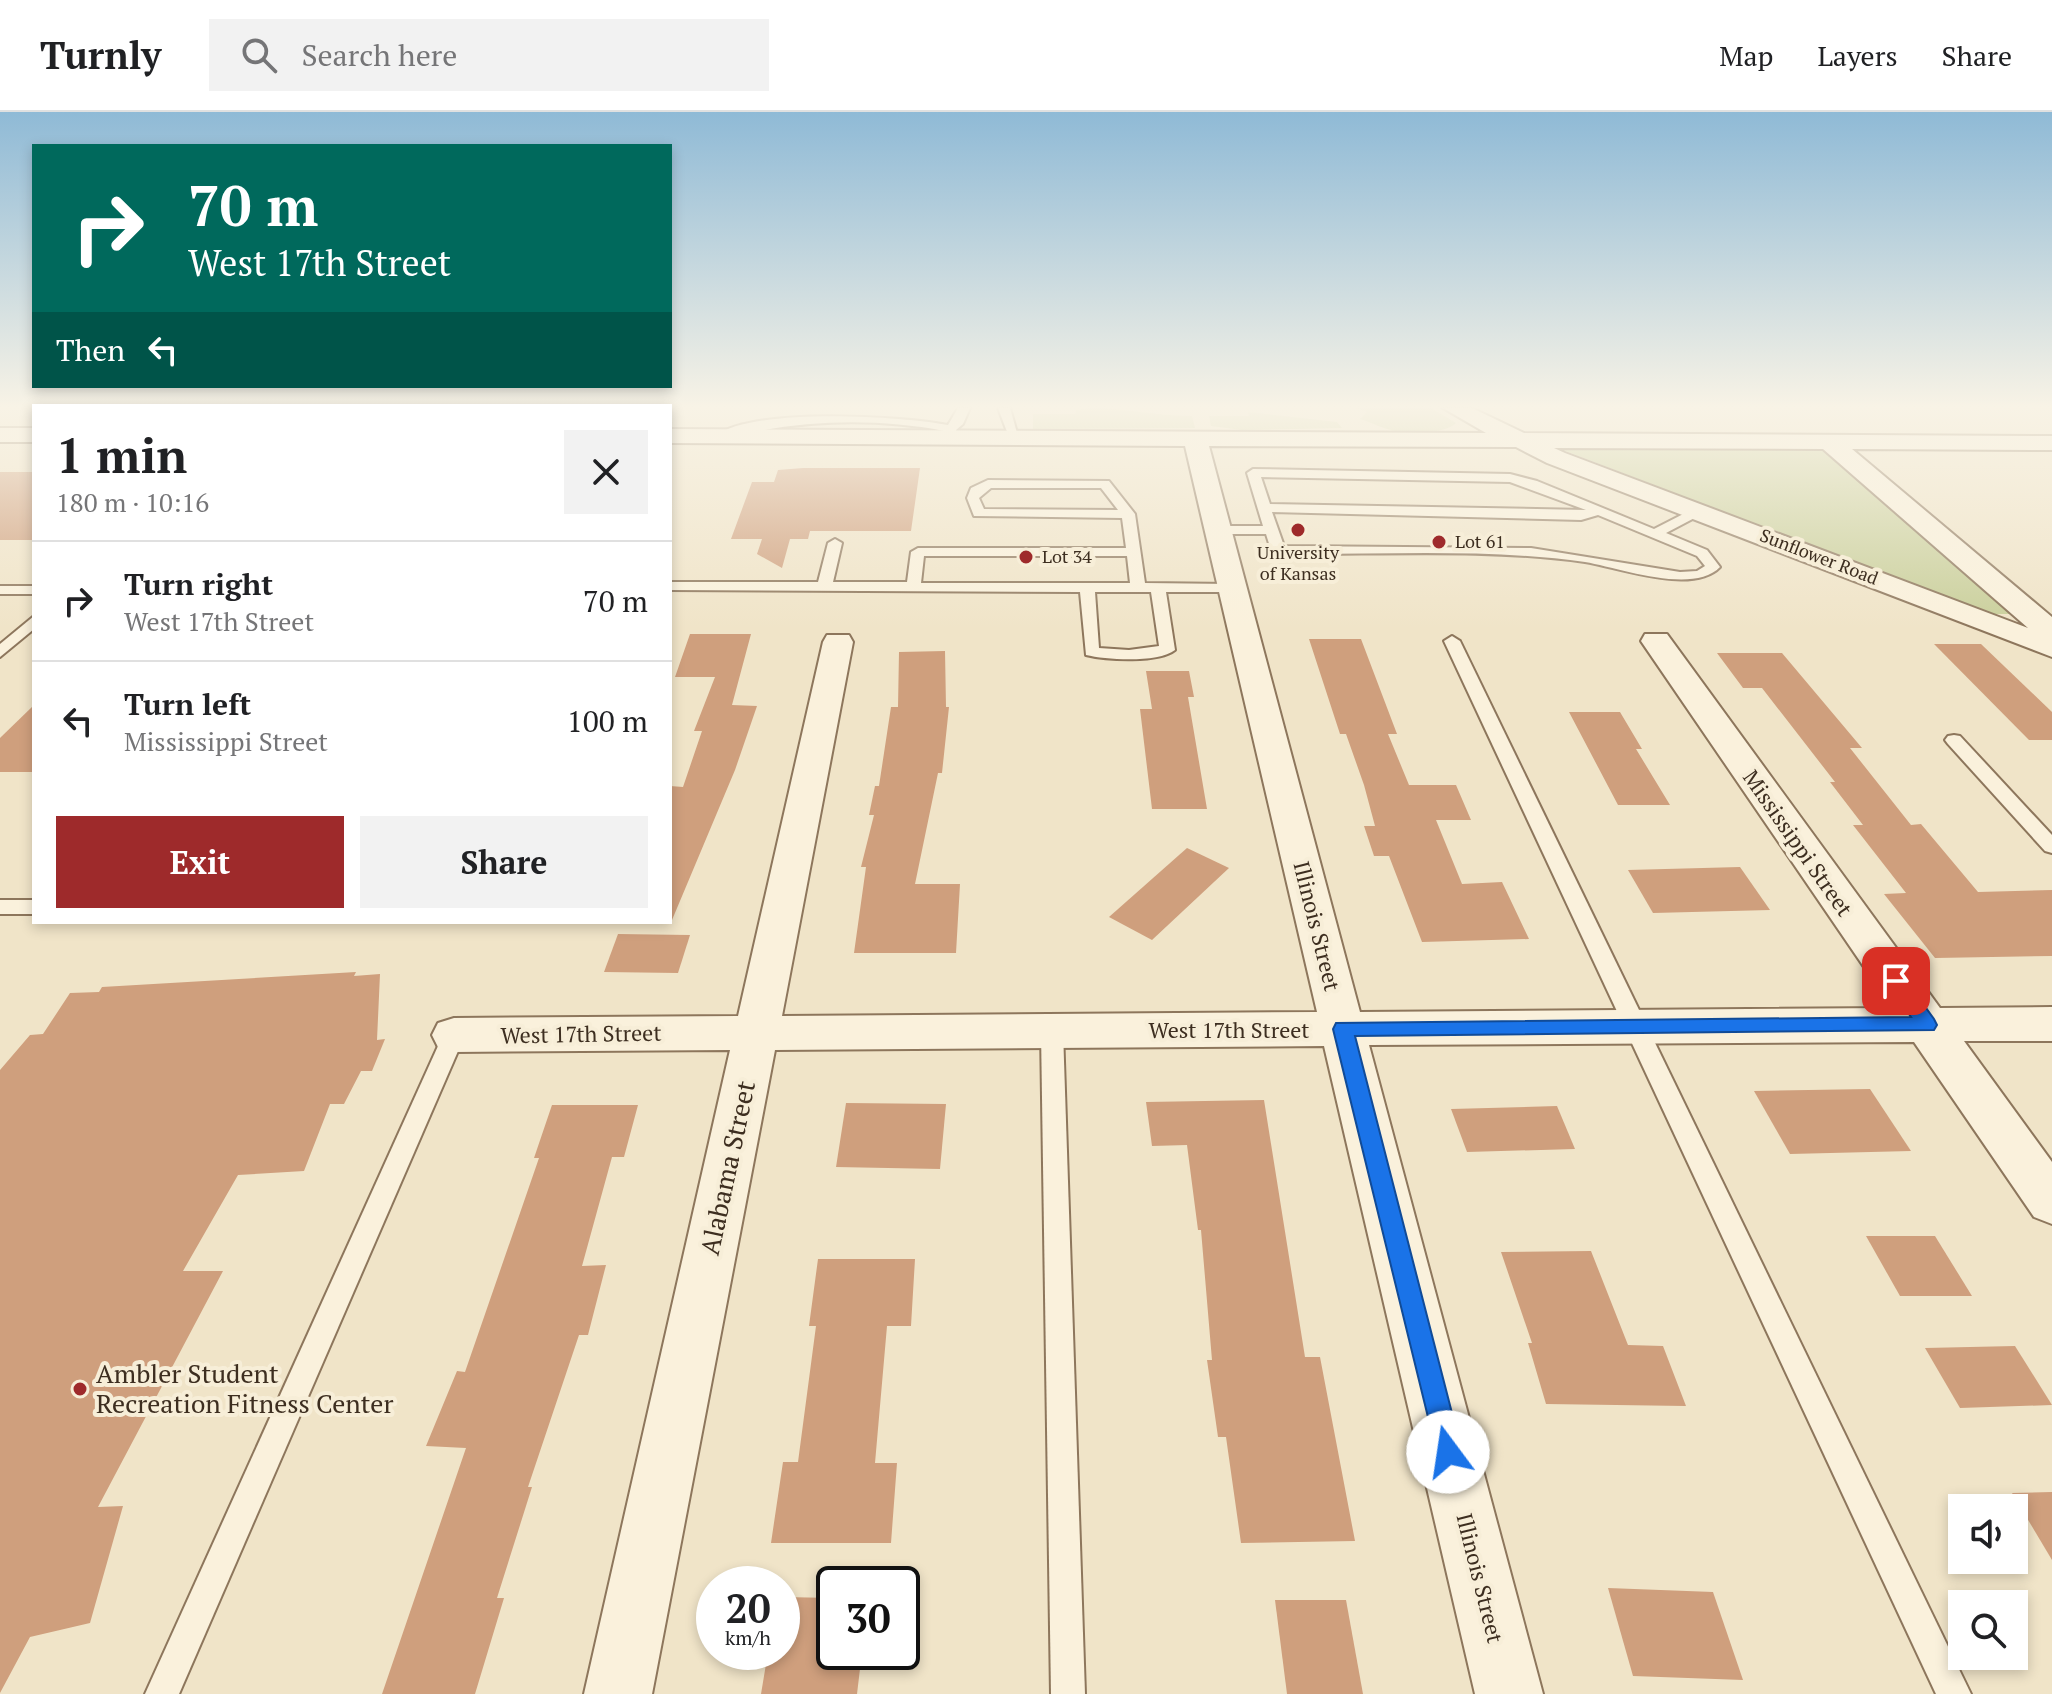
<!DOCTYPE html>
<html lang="en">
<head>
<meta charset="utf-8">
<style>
	:root { --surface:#fff; --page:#f2f2f2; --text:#202124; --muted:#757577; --line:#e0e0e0; --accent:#9e2a2b }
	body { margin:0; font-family:"PT Serif",serif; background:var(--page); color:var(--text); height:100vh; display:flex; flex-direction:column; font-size:30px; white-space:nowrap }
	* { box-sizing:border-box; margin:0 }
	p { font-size:26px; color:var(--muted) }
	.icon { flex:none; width:44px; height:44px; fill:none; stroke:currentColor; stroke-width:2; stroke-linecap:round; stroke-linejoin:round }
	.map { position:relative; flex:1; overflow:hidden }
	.panel { position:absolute; left:32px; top:292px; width:640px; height:520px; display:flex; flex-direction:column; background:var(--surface); border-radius:0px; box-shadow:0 4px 12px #0003 }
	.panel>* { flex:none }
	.banner { position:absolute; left:32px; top:32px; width:640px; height:244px; border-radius:0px; box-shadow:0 4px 12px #0003; background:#00695c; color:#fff; overflow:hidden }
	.tools { position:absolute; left:1948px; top:1382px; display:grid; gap:16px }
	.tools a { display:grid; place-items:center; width:80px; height:80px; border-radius:0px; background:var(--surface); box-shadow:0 4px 12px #0003; font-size:40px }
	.speed { position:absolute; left:696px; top:1454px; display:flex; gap:16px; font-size:40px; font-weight:700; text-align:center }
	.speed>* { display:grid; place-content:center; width:104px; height:104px; border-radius:50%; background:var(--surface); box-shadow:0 4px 12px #0003; line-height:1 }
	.speed small { font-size:20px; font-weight:400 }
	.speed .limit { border:4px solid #111; border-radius:12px; background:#fff; color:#111 }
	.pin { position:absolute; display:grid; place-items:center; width:68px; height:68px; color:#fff; margin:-34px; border-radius:16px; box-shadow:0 4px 12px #0006 }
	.me { position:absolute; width:88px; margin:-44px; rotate:346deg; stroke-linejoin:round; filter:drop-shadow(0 0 6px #0008) }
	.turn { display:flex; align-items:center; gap:28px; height:168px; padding:0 24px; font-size:36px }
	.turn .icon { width:104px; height:104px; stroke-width:2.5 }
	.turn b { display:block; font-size:56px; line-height:68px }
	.then { display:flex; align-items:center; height:76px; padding:0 24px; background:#0003; gap:16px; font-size:30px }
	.round { display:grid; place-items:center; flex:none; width:84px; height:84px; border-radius:0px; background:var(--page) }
	.headline { display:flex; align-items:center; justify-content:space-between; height:136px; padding:0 24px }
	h1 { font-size:48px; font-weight:700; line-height:60px }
	.button { display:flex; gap:16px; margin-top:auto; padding:16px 24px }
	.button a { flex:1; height:92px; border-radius:0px; background:var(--accent); color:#fff; font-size:32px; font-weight:700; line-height:92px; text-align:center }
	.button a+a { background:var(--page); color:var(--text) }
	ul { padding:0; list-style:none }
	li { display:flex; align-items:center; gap:24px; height:120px; padding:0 24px; border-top:2px solid var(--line) }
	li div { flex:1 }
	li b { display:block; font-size:30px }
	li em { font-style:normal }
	header { display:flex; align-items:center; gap:48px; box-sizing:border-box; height:112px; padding:0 40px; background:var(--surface); border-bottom:2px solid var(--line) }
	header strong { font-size:38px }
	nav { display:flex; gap:44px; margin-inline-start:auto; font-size:28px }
	.search { width:560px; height:72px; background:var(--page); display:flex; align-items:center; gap:20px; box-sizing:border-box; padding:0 28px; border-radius:0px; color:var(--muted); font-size:30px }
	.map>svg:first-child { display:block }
</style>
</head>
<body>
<header>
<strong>Turnly</strong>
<div class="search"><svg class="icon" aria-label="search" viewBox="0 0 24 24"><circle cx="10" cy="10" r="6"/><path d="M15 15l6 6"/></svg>Search here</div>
<nav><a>Map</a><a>Layers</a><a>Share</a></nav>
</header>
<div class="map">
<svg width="2052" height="1582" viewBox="0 0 2052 1582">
	<rect width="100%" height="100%" fill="#f0e4c8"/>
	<g fill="#c9cf9b">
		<path d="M 1089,296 C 1124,296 1157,304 1192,304 L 1195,316 L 1033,317 L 1033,302 L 1075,302 L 1076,298 Z"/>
		<path d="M 1358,296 L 1431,296 L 1456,311 C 1445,322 1406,323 1391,318 C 1381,316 1371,310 1360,307 L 1367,300 Z"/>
		<polygon points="1248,300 1337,310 1342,316 1242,318 1211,314 1209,304 1249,304"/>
		<polygon points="1555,335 1819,335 2011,498 2011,502 1989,502"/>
	</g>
	<g fill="#cf9f7d">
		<polygon points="803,356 920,356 911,419 810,419 808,427 790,427 782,456 757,442 762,427 731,427 752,370 774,370 778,358"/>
		<rect x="0" y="360" width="34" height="68"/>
		<polygon points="690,522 751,522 732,593 757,594 735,658 672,808 670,674 683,675 702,619 694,619 715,565 675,565"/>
		<polygon points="1309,527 1361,527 1397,622 1388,622 1409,673 1456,673 1471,708 1436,708 1462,772 1502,770 1529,827 1422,830 1389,744 1374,744 1364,714 1375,714 1364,673 1346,622 1340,622"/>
		<polygon points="1934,532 1981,532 2052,600 2052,628 2029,628"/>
		<polygon points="945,539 946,595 949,595 942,661 938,661 915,772 960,772 956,841 854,841 866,755 861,755 874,703 869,703 875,674 879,674 891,595 898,595 899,540"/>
		<polygon points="1717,541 1782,541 1862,636 1850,636 1911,713 1921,712 1978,780 2052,778 2052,844 1935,846 1884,782 1906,781 1853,713 1863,713 1830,670 1835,670 1762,576 1743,576"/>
		<polygon points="1146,559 1189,559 1194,585 1188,585 1207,697 1152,697 1140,597 1152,597"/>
		<polygon points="34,593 34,660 0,660 0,626"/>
		<polygon points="1569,600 1620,600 1642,637 1636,637 1670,693 1618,693"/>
		<polygon points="1187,736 1229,756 1152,828 1109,805"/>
		<polygon points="1740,755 1770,798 1653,801 1628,758"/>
		<polygon points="618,822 690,823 678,861 604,860"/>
		<polygon points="356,860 354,864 380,862 377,928 385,927 372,959 361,959 344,992 330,992 304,1059 238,1063 183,1159 223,1159 98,1395 123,1394 90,1511 30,1525 0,1581 0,958 30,923 43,922 70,881 99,880 102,875"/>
		<polygon points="1870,977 1911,1039 1790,1042 1754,979"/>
		<polygon points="1264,988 1305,1245 1320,1245 1355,1429 1241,1431 1226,1325 1218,1325 1207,1248 1212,1248 1201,1118 1198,1118 1187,1033 1152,1034 1146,990"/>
		<polygon points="846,991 946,992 940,1057 836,1055"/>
		<polygon points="552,993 638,993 624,1045 612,1045 582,1154 606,1153 588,1223 579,1223 528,1375 532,1375 497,1486 504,1486 475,1582 382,1582 466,1336 426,1334 457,1259 465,1260 539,1046 534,1046"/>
		<polygon points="1557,994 1575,1037 1467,1040 1451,997"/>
		<polygon points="1866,1124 1935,1124 1972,1184 1900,1184"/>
		<polygon points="1591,1139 1628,1233 1663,1234 1686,1294 1546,1292 1528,1231 1532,1231 1501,1140"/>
		<polygon points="818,1147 915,1147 911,1214 887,1214 875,1351 897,1351 891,1431 771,1431 783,1350 798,1350 816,1214 809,1214"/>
		<polygon points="2015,1234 2052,1293 1960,1296 1925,1236"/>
		<polygon points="2052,1380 2052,1448 2012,1381"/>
		<polygon points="1608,1476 1713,1480 1743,1568 1633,1564"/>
		<polygon points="782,1485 834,1486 834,1540 862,1540 857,1582 761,1582 768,1540 782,1540"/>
		<polygon points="1275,1488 1346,1488 1363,1582 1287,1582"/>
	</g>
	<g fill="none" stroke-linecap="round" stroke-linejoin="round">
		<g stroke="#8d765c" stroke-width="4">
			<g id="service">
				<path d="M 958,296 L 970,296 L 963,312 L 956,318 L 956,325 L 950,329 L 944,325 L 944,319 C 872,305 791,308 721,328 L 715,324 C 754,295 900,304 948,313 Z"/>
				<polygon points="998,296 1010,296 1019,328 1009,325"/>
				<path d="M 1253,357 L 1510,362 L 1537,369 L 1654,417 L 1697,395 L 1702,396 L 1702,402 L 1666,421 L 1707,438 L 1720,455 C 1693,483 1620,456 1585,450 C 1489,436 1376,443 1278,442 L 1271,438 L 1266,422 L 1217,422 L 1210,418 L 1217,414 L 1263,414 L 1247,361 ZM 1261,365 L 1510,370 L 1586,398 L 1270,392 ZM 1272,400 L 1581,408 L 1598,403 L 1697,444 L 1705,454 L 1697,459 L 1680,460 L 1531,436 L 1284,434 Z"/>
				<path d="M 988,368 L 1109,369 L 1135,402 L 1145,471 L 1232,472 L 1239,476 L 1232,480 L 1166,480 L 1175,538 C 1159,551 1107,548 1086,543 L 1080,480 L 670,478 L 670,470 L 818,470 L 828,431 L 835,427 L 842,431 L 833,470 L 907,470 L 911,440 L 918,436 L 1126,436 L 1122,406 L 974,404 L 967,386 L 971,376 ZM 991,376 L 1101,376 L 1118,398 L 984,397 L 979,386 ZM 924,444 L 1127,444 L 1130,471 L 921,471 ZM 1095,480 L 1151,480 L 1159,534 L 1129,538 L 1099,536 Z"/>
				<rect x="0" y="474" width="34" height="8"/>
				<polygon points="34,504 34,517 0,545 0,532"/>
				<polygon points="1452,524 1460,529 1971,1582 1936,1582 1444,529"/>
				<polygon points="1954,623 1960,624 2052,723 2052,741 2045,739 1948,632 1945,628 1948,624"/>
				<rect x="0" y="788" width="34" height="14"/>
				<polygon points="1052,911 1060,913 1063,919 1085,1582 1051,1582 1041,919 1044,913"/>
				<polygon points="454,915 462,917 465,923 179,1582 145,1582 443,923 446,917"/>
			</g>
		</g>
		<g stroke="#8d765c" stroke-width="4">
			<g id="minor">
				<path d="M 1443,296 L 1472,296 L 1524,321 L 2052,324 L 2052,338 L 1852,337 L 2052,505 L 2052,545 L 1547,351 L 1516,335 L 1209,334 L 1360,900 L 1892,896 L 1641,529 L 1645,522 L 1667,522 L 1940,896 L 2052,895 L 2052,929 L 1964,929 L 2052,1050 L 2052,1112 L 2034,1105 L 1914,930 L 1369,933 L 1543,1582 L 1475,1582 L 1324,934 L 775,938 L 652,1582 L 584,1582 L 730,938 L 454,940 L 438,935 L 432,923 L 438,911 L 454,906 L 738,904 L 823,530 L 827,523 L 849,523 L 853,530 L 782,904 L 1317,900 L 1185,334 L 670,331 L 670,317 L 1486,321 ZM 1554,336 L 1823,337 L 2028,516 L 1565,341 Z"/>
				<rect x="0" y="316" width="34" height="14"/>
			</g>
		</g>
		<use href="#service" fill="#faf1dc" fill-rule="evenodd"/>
		<use href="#minor" fill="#faf1dc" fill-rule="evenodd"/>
	</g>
	<linearGradient id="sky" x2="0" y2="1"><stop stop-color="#8fbad6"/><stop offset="0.57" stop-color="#f8f3e6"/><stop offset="1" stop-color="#f8f3e6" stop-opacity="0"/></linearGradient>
	<rect width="2052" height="517" fill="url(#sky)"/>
	<polygon fill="#1a73e8" stroke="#114b97" stroke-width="2" points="1896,862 1903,864 1934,907 1937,913 1934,918 1355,924 1462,1340 1458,1350 1448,1354 1439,1350 1333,917 1336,911 1911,905 1886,869"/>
	<g fill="#9e2a2b" stroke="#f7eed8" stroke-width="3">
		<circle cx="1298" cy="418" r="8"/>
		<circle cx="1439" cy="430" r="8"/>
		<circle cx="1026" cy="445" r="8"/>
		<circle cx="80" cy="1277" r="8"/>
	</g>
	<g text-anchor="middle" stroke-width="8" stroke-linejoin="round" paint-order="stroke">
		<g font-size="18" fill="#3d2e20" stroke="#f7eed8" text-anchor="start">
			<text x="1455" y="436">Lot 61</text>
			<text x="1298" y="447" text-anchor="middle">University<tspan x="1298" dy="21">of Kansas</tspan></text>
			<text x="1042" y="451">Lot 34</text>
		</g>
		<g font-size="18" fill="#3d2e20" stroke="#f7eed8">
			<text transform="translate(1819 445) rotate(21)" y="6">Sunflower Road</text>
		</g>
		<g font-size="22" fill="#3d2e20" stroke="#f7eed8">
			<text transform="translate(1798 731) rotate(55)" y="8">Mississippi Street</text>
			<text transform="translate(1317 814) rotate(76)" y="8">Illinois Street</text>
			<text x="1229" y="926">West 17th Street</text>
			<text transform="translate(581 922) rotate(-1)" y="8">West 17th Street</text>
			<text transform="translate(1480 1466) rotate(76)" y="8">Illinois Street</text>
		</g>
		<g font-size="26" fill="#3d2e20" stroke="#f7eed8">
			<text transform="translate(728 1056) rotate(-78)" y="9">Alabama Street</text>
		</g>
		<g font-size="26" fill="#3d2e20" stroke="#f7eed8" text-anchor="start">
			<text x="96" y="1271">Ambler Student<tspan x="96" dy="30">Recreation Fitness Center</tspan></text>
		</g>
	</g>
</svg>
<div class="tools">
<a><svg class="icon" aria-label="sound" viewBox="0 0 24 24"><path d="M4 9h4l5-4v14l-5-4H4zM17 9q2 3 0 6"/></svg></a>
<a><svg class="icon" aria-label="search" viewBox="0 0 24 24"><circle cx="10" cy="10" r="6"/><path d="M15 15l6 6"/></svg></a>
</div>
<div class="speed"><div>20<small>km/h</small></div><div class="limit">30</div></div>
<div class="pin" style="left:1896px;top:869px;background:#d93025"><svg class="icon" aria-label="arrive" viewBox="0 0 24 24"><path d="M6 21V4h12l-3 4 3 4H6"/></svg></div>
<svg class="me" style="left:1448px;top:1340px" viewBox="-20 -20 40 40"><circle r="19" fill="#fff"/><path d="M0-13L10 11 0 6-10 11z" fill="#1a73e8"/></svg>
<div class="banner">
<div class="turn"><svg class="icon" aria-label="right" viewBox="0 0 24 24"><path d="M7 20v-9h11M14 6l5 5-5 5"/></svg><div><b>70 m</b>West 17th Street</div></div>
<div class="then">Then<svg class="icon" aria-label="left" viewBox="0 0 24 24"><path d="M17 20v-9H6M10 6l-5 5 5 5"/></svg></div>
</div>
<section class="panel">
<div class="headline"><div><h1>1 min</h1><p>180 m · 10:16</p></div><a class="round"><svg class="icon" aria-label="close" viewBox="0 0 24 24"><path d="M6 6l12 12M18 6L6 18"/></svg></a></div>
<ul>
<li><svg class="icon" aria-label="right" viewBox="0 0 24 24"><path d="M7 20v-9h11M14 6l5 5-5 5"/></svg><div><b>Turn right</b><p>West 17th Street</p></div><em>70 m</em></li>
<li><svg class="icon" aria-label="left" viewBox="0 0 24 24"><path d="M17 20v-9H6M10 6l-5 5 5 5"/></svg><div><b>Turn left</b><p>Mississippi Street</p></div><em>100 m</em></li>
</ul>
<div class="button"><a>Exit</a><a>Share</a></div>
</section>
</div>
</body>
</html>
